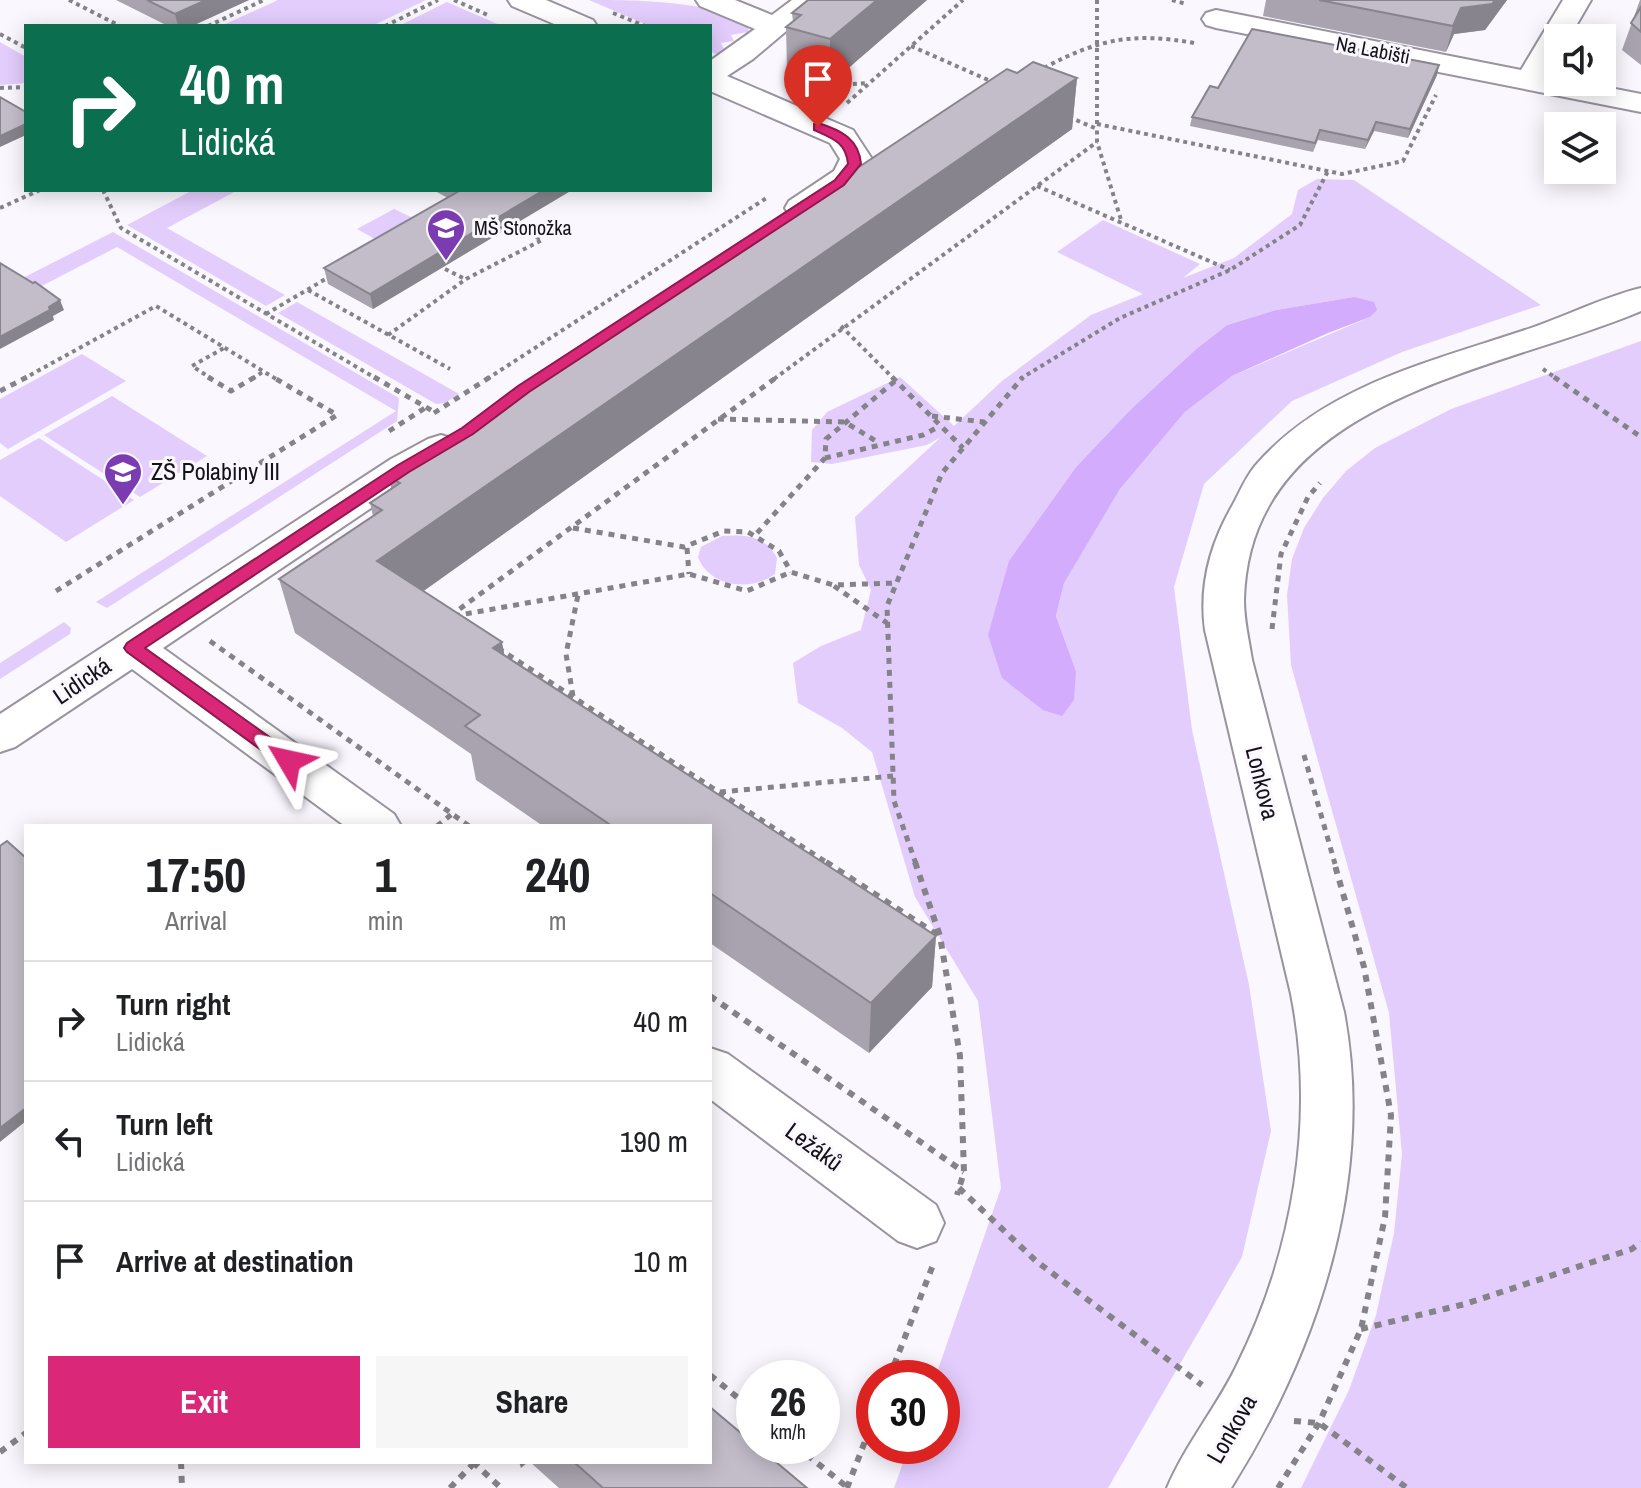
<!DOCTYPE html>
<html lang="en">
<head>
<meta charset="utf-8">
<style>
	:root { --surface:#fff; --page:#f6f6f6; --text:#202124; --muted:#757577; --line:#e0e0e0; --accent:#db2777 }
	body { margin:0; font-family:"Archivo Narrow",sans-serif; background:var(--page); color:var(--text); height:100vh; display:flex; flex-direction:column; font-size:30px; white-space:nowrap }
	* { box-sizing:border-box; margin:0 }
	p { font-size:26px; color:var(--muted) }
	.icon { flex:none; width:44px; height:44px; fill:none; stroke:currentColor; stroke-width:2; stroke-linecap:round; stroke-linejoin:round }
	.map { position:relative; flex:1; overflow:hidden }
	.panel { position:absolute; left:24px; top:824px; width:688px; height:640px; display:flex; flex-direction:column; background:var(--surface); border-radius:0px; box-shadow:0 4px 20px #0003 }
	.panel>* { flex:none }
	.hud { position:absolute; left:24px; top:24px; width:688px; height:168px; border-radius:0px; box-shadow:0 4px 20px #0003; background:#0b6e4f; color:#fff; overflow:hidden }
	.tools { position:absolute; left:1544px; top:24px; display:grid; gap:16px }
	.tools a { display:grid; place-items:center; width:72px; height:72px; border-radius:0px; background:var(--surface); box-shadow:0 4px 20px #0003; font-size:40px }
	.speed { position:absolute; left:736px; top:1360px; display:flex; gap:16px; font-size:40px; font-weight:700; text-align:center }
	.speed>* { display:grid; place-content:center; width:104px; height:104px; border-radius:50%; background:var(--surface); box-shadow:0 4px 20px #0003; line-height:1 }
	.speed small { font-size:20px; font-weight:400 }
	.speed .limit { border:12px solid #d22; background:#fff; color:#111 }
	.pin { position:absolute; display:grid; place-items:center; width:68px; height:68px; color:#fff; margin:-82px -34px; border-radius:50% 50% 50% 0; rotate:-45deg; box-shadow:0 0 8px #0007 }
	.pin .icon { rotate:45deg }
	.me { position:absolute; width:88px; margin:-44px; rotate:306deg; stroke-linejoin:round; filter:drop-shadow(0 0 6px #0008) }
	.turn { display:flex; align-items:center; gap:28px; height:168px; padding:0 24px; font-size:36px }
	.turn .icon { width:104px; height:104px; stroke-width:2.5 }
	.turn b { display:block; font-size:56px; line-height:68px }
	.eta { display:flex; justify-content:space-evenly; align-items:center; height:136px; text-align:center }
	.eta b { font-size:48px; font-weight:700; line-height:56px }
	.primary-button { display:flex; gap:16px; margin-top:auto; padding:16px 24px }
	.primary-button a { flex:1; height:92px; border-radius:0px; background:var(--accent); color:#fff; font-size:32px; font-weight:700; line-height:92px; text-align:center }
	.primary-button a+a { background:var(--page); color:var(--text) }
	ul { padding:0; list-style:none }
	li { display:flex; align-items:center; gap:24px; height:120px; padding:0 24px; border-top:2px solid var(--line) }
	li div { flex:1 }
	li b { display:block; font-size:30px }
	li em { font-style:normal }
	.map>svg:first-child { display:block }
</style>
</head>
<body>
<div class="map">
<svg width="1641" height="1488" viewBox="0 0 1641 1488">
	<rect width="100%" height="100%" fill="#faf7ff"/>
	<g fill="#e3cdfd" fill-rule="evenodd">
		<polygon points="278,0 426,0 372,26 221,26"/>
		<path d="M 589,0 C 630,0 723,0 749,28 L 748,32 L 731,35 L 734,41 L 721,43 L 725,51 L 718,55 L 710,51 L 710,26 L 650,26 Z"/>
		<polygon points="447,2 502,26 399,26"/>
		<polygon points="0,42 26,57 26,83 0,85"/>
		<path d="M 1317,179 L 1354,180 L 1541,305 L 1402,352 L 1292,401 L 1204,484 L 1174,587 L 1192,730 L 1249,985 L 1271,1131 L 1242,1257 L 1108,1488 L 894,1488 L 909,1446 L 942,1446 L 942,1378 L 935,1378 L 1001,1188 L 978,1001 L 915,897 L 872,752 L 842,728 L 798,703 L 793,663 L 821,646 L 861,630 L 871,590 L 859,565 L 855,517 L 941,437 L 927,445 L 832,464 L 811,462 L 812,430 L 827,412 L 900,377 L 954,426 L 1002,381 L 1091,315 L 1143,294 L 1057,252 L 1103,220 L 1200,264 L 1183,278 L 1234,258 L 1292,214 L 1298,190 ZM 1354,297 L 1370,317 L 1232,376 L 1185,412 L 1120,489 L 1064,582 L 1056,616 L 1076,671 L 1015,687 L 1002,678 L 1077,466 L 1130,410 L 1195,350 L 1227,325 L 1276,310 Z"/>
		<polygon points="193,190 238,190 167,228 285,295 266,306 127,225"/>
		<polygon points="394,209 413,218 375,239 357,229"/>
		<polygon points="113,232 399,398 397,421 107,608 96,602 396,411 117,247 32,291 17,281"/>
		<polygon points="297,302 459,394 445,403 436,404 278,313"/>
		<polygon points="1641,341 1641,1488 1301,1488 1349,1390 1376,1315 1394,1233 1402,1154 1389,1013 1291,665 1287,595 1292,559 1304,528 1323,498 1346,471 1375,448 1451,409"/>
		<polygon points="82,354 126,381 8,449 0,443 0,399"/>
		<polygon points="112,396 207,456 140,497 44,435"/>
		<polygon points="39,438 134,500 66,542 0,496 0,460"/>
		<path d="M 722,536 C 745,534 766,536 777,558 L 775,574 C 751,592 709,587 698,557 L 701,547 Z"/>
		<polygon points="64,622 71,628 70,634 0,679 0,663"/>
	</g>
	<polygon fill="#d4acfe" points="1354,297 1374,302 1377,310 1370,317 1328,333 1232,376 1185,412 1120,489 1064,583 1056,616 1076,671 1074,700 1062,716 1043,710 1002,678 988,635 1009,561 1077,466 1130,410 1195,350 1227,325 1276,310"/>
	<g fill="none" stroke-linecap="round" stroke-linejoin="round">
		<g stroke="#98939f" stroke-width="4">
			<g id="minor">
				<polygon points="508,0 546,0 593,20 597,26 559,26 512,6"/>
				<path d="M 696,0 L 735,0 L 772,15 L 792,0 L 823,0 L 753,59 L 727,76 L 853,130 L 872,159 C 868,167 865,176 859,183 C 844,198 810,220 789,215 L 785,208 L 789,201 L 834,171 L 840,159 L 830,143 L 710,91 L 710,61 L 755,29 L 700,6 Z"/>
				<polygon points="1563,0 1591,0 1569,38 1558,38 1558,58 1548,76 1558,78 1558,82 1580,82 1641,94 1641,112 1216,28 1206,25 1202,19 1206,13 1216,10 1521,70"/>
				<path d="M 1641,288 L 1641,311 C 1498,372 1249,398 1244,600 C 1244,621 1249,640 1252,660 L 1344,1012 C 1375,1178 1319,1348 1231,1488 L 1167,1488 C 1185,1445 1216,1408 1236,1367 C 1293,1253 1316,1119 1291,994 L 1205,630 C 1199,587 1210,545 1231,508 C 1239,494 1245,478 1255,466 C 1323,387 1426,363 1522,331 C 1560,319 1603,297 1641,288 Z"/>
				<polygon points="441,435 454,439 460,447 454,455 417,477 163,648 394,814 401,826 345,826 132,669 15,747 0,752 0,714 391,459 428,439"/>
				<polygon points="710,1048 728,1054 936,1205 944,1223 936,1241 917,1248 898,1241 710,1099"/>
			</g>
		</g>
		<g stroke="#858288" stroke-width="4" stroke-dasharray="4 4" stroke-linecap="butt">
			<polyline points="69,0 120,26"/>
			<polyline points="454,0 490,16"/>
			<polyline points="1097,0 1097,127"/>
			<polyline points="1172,0 1186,4"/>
			<polyline points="613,13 645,26"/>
			<polyline points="208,26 264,0"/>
			<polyline points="385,26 438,0"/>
			<polyline points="0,34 26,48"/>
			<polyline points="911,46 995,83"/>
			<path d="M 1044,68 C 1098,39 1133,32 1194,43"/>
			<polyline points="813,87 867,83"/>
			<polyline points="0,88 26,87"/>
			<polyline points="847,103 963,0"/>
			<polyline points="1069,117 1097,129 1097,142 1122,223"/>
			<polyline points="1097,124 1342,174 1403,161 1436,95"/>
			<polyline points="1037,186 1230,270"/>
			<polyline points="103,190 121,228 377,379"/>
			<polyline points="0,208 40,190"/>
			<polyline points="445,269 465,279"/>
			<polyline points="308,290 450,369"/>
			<polyline points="266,314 329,277"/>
			<polyline points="841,326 894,379"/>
			<polyline points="388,335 466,279 542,240 509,223"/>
			<polyline points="1543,369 1557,379"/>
			<polyline points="23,379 156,306 276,379"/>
			<polyline points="212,379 192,366 224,348"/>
			<polyline points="252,379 264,371"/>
			<polyline points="487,379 768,197"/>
			<polyline points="774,379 1097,142"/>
			<polyline points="1020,379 1120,318 1230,270 1300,225 1328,171"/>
		</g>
		<g stroke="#858288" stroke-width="5" stroke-dasharray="6 6" stroke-linecap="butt">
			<polyline points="208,377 231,391 255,377"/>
			<polyline points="374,377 436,413"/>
			<polyline points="892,377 963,448"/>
			<polyline points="1554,377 1641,437"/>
			<polyline points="0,391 27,377"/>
			<polyline points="434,413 490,377"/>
			<polyline points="932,416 984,422"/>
			<polyline points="718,419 845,422 879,443"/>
			<polyline points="389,431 425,408"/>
			<polyline points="825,458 923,435 940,426"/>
			<polyline points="573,528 684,547 724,531 748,532 779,551 791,572"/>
			<polyline points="757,533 825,458 826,439 895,381"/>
			<polyline points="687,548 689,574"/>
			<polyline points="834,586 887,623"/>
			<polyline points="56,591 337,415 273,377"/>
			<polyline points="450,616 777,377"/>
			<polyline points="454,616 689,574 747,591 791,572 833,585 896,583"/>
			<polyline points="1272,629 1281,554 1308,497 1320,483"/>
			<polyline points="210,641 469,826"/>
			<polyline points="498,648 829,864"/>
			<polyline points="573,696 566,654 578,595"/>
			<polyline points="1304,755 1335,864"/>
			<polyline points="720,792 893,776"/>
			<polyline points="437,826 452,814"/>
			<polyline points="916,864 894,801 887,606 942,473 1023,377"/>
		</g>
		<g stroke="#858288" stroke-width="6" stroke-dasharray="7 7" stroke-linecap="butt">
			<polyline points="826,862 939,936"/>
			<polyline points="915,862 940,936 960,1056 964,1172 957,1195"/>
			<polyline points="710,996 964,1172"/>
			<polyline points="959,1188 1036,1261 1202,1385"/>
			<polyline points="1361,1329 1465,1304 1632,1249 1641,1242"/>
			<polyline points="710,1375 754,1411"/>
			<polyline points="889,1378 933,1265"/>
			<polyline points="1294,1421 1319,1423 1407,1488"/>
			<polyline points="796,1446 847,1487"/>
			<polyline points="0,1452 26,1433"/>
			<polyline points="181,1462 182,1488"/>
			<polyline points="473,1462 501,1488"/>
			<polyline points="450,1488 474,1463"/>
			<polyline points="847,1488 874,1418"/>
			<polyline points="1278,1488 1319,1423 1361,1329 1385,1217 1391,1115 1364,967 1334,862"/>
		</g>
		<use href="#minor" fill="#fff" fill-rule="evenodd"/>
	</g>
	<g fill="#a8a3ae">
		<polygon points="116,0 249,0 192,26 168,26"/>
		<polygon points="808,0 927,0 830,84 787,71 786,27 793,22 792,13"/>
		<polygon points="1266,0 1507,0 1485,30 1454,34 1446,52 1263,16"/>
		<polygon points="1640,0 1641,0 1641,65 1622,50"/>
		<polygon points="1439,65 1437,75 1408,138 1374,131 1365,149 1318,140 1313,152 1190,126 1192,117 1218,88"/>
		<polygon points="1017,73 1077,78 1072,129 423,591 505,656 936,936 932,987 869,1053 710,943 710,826 543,826 476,780 471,754 295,633 279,579 373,516 370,503 391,488 389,477 472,425 472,423"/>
		<polygon points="433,190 572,190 373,309 328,284 324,268 448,198"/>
		<polygon points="530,1462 710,1462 807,1488 559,1488"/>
	</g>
	<g fill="#88848d">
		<polygon points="206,0 249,0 192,26 178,26 175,14"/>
		<polygon points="877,0 927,0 830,84 830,39"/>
		<polygon points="1495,0 1507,0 1485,30 1454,34 1446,52 1453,26 1461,8"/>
		<polygon points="1439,65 1437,75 1408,138 1410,129"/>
		<polygon points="1077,78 1072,129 390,615 377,561"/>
		<polygon points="1376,122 1374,131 1365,149 1368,140"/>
		<polygon points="26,124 26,135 0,147 0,136"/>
		<polygon points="544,190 572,190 373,309 370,294"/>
		<polygon points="60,300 64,310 53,316 54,320 0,349 0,337"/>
		<polygon points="502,642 512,696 493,648"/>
		<polygon points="936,936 932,987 869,1053 871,1003"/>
		<polygon points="26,1108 26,1121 0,1142 0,1128"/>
		<polygon points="519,1462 528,1462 521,1468"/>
	</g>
	<g fill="#c3bdca" stroke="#88848d" stroke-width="2">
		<polygon points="147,0 206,0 175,14"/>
		<polygon points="808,0 877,0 830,39 786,27 801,15 792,13"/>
		<polygon points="1319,0 1495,0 1492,4 1461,8 1453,26"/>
		<polygon points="1641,7 1641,32 1631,23"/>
		<polygon points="1252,29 1439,65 1410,129 1376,122 1368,140 1320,130 1315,143 1192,117 1210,86 1218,88"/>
		<polygon points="1033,62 1077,78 377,561 502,642 493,648 936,936 871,1003 710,893 710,826 612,826 465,726 480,715 279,579 382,510 370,503 400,483 389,477 474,424 472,423 1007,69 1017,73"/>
		<polygon points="0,97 26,112 26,124 0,136"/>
		<polygon points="461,190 544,190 370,294 324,268"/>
		<polygon points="0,263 33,283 35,282 60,300 49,307 50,310 0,337"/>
		<polygon points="7,841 26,858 26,1108 0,1128 0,846"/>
		<polygon points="710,1407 754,1444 754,1446 757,1446 807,1488 603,1488 574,1462 710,1462"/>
	</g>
	<path fill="#db2777" stroke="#8e194d" stroke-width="2" d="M 818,123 C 841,130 859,139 861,164 L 844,185 L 529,392 L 473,434 L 409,472 L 145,648 L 296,756 L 299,761 L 296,766 L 283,766 L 127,652 L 124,648 L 127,643 L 398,465 L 462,428 L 518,386 L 835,180 L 848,164 C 846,142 832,138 814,130 L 814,124 Z"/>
	<defs>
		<g id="school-pin" transform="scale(2)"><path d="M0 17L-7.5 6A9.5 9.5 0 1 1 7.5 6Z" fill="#7c3cb1" stroke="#faf7ff"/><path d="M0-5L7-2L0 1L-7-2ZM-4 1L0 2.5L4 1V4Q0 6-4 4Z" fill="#fff"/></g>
	</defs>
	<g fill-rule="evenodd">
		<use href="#school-pin" x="446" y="228"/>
		<use href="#school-pin" x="123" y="472"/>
	</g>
	<g text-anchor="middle" stroke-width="6" stroke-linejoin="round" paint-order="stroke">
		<g font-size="20" fill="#141216" stroke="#faf7ff">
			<text transform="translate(1373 50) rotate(11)" y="7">Na Labišti</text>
		</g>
		<g font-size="20" fill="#141216" stroke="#faf7ff" text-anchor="start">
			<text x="474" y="235">MŠ Stonožka</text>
		</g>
		<g font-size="24" fill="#141216" stroke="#faf7ff" text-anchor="start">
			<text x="151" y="480">ZŠ Polabiny III</text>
		</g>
		<g font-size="24" fill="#141216" stroke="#faf7ff">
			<text transform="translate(82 681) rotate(-34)" y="8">Lidická</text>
			<text transform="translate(1262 783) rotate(76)" y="8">Lonkova</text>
			<text transform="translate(814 1147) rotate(36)" y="8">Ležáků</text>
			<text transform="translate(1232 1429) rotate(-60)" y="8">Lonkova</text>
		</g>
	</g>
</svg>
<div class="tools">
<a><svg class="icon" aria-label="sound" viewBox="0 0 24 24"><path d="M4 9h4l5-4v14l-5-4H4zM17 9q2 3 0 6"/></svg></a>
<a><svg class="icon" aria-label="layers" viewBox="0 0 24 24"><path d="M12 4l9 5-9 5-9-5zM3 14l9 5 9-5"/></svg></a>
</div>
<div class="speed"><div>26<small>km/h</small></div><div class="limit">30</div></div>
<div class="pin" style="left:818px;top:127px;background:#d93025"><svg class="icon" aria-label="arrive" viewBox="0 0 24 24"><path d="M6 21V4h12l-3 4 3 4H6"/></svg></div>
<svg class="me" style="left:289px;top:761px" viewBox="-20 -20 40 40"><path d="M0-17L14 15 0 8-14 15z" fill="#db2777" stroke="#fff" stroke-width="4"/></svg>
<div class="hud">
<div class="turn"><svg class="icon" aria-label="right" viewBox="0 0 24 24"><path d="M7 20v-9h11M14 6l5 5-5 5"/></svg><div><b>40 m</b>Lidická</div></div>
</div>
<section class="panel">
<div class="eta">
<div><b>17:50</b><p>Arrival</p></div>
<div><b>1</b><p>min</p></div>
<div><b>240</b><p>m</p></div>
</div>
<ul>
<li><svg class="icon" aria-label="right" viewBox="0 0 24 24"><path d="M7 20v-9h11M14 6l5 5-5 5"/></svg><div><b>Turn right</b><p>Lidická</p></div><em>40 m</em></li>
<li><svg class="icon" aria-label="left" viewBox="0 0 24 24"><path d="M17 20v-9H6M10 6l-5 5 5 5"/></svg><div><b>Turn left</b><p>Lidická</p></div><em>190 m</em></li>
<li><svg class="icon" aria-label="arrive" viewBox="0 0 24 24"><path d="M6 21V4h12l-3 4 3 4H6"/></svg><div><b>Arrive at destination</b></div><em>10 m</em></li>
</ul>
<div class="primary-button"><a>Exit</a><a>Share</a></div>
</section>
</div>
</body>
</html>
